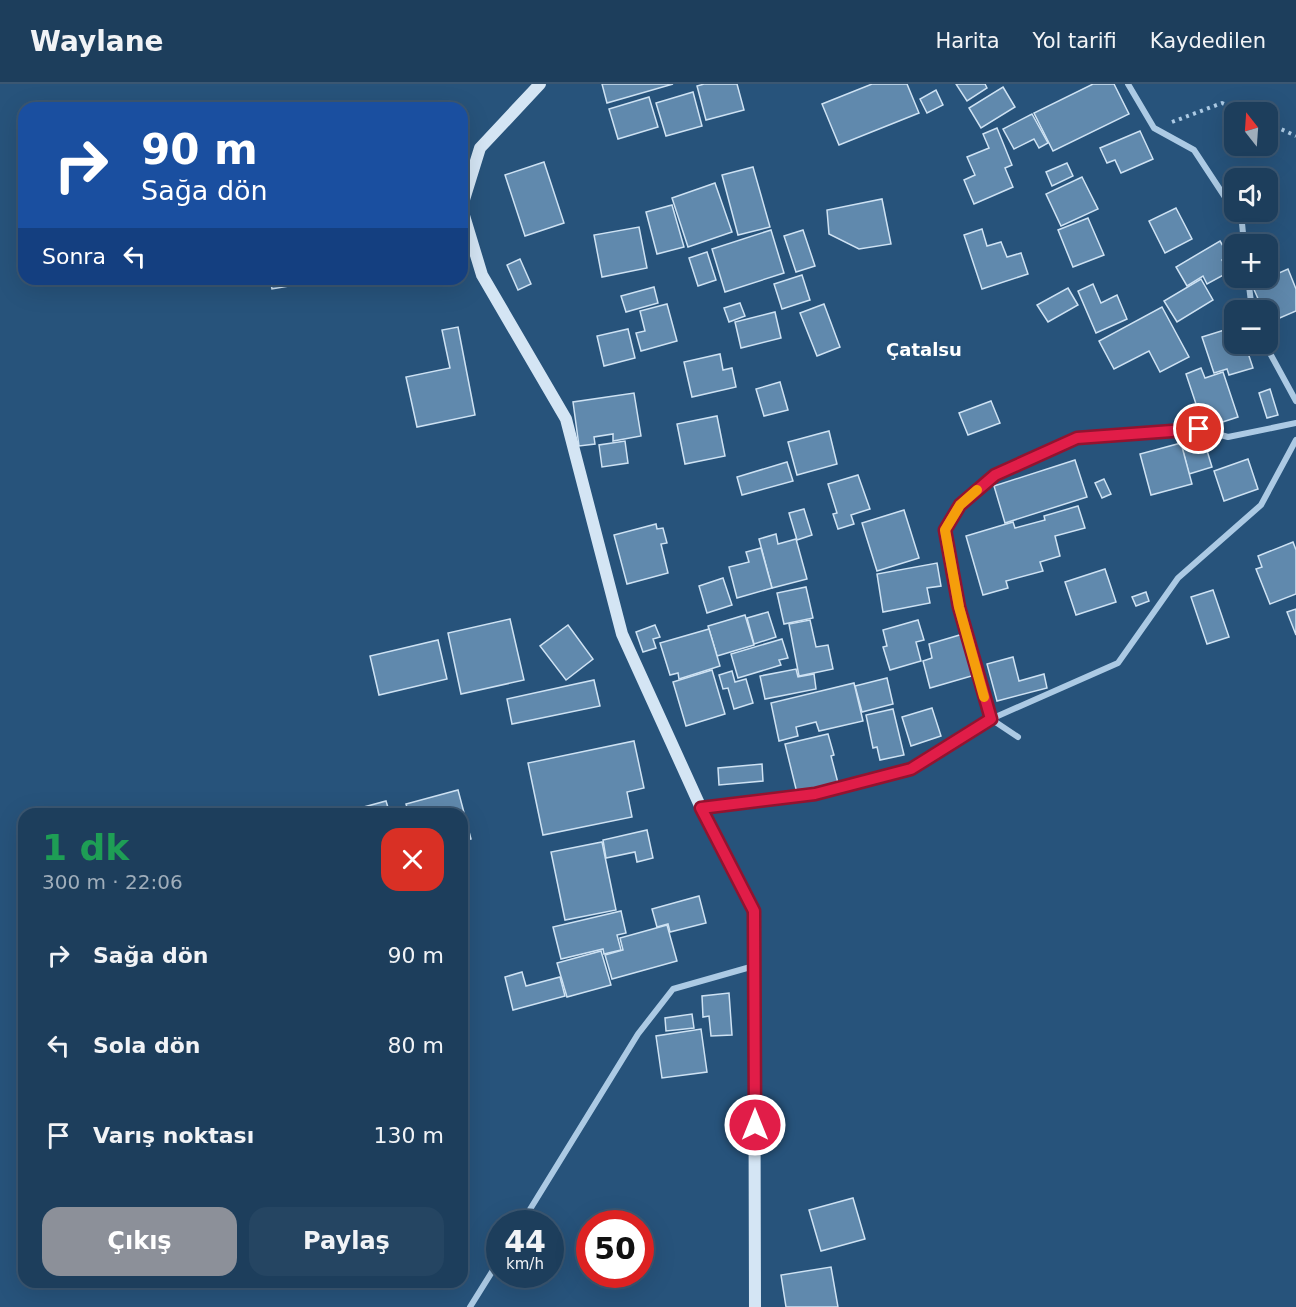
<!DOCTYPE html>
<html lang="tr">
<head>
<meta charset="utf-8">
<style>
	:root { --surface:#1d3e5c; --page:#254562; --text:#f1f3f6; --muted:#a0aebb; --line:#3b5772; --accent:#8c9099 }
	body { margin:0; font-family:"DejaVu Sans",sans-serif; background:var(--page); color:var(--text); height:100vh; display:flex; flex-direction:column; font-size:22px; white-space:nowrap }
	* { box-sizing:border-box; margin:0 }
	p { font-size:20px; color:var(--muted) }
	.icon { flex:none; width:33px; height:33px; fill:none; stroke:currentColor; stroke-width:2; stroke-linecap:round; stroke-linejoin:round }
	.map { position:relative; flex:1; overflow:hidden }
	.drawer { position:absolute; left:18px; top:724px; width:450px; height:480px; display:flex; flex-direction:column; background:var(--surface); border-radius:18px; box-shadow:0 6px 24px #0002,0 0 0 2px var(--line) }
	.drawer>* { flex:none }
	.banner { position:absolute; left:18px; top:18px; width:450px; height:183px; border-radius:18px; box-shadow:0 6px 24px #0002,0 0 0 2px var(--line); background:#1a4fa0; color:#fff; overflow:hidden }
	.needle { width:39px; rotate:343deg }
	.buttons { position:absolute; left:1224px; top:18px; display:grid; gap:12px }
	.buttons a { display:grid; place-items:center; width:54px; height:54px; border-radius:12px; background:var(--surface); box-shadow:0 6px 24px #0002,0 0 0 2px var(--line); font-size:30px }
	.speed { position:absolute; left:486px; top:1126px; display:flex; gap:12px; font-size:30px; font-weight:700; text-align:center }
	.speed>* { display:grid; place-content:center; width:78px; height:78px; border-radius:50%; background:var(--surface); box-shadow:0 6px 24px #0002,0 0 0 2px var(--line); line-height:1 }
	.speed small { font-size:15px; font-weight:400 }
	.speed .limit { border:9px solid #d22; background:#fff; color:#111 }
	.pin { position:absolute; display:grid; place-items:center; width:51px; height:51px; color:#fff; margin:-26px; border:3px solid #fff; border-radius:50%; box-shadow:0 2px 6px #0007 }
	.me { position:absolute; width:66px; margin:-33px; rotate:0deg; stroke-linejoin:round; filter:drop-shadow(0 0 4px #0008) }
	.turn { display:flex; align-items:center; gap:21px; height:126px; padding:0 24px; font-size:27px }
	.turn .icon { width:78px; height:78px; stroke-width:2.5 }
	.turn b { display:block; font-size:42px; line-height:51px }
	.then { display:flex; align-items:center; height:57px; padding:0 24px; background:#0003; gap:12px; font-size:22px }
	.round { display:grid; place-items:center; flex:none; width:63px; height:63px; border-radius:18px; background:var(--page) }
	.summary { display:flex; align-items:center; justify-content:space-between; height:102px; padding:0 24px }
	h1 { font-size:36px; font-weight:600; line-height:45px; color:#1e9e55 }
	.button { display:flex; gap:12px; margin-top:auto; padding:12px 24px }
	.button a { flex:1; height:69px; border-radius:18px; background:var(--accent); color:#fff; font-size:24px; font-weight:600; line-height:69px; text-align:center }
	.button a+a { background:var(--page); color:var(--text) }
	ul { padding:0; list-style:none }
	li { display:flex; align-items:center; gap:18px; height:90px; padding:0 24px }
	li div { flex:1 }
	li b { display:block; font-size:22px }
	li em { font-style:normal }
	header { display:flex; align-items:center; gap:36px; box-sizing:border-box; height:84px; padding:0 30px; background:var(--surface); border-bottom:2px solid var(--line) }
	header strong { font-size:28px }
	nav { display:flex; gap:33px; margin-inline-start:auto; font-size:21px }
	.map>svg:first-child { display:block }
</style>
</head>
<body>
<header>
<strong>Waylane</strong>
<nav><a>Harita</a><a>Yol tarifi</a><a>Kaydedilen</a></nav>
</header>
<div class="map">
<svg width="1296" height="1223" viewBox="0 0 1296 1223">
	<rect width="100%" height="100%" fill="#27537b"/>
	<g fill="#6089ad" stroke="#cee2f3" stroke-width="1.5">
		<polygon points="602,0 673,0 607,19"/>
		<polygon points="704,0 737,0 744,26 706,36 697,2"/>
		<polygon points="872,0 907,0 919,29 839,61 822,20"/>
		<polygon points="956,0 985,0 987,4 967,17"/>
		<polygon points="1093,0 1114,0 1129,30 1053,67 1034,29"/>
		<polygon points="1003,3 1015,23 981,44 969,24"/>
		<polygon points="936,6 943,21 927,29 920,15"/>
		<polygon points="693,8 702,42 666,52 656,19"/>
		<polygon points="649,13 658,43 618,55 609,25"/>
		<polygon points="1032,30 1048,59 1039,64 1034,55 1014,65 1003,45"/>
		<polygon points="997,44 1012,81 1005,84 1013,103 974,120 964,96 975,91 967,73 989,64 983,50"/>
		<polygon points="1140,47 1153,75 1121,89 1115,76 1107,79 1100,64"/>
		<polygon points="544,78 564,139 525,152 505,91"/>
		<polygon points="1067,79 1073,92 1052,102 1046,88"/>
		<polygon points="753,83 770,143 738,151 722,91"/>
		<polygon points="1082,93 1098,125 1061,142 1046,110"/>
		<polygon points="715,99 732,148 688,163 672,114"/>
		<polygon points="882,115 891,160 859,165 829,150 827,126"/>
		<polygon points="672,121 684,163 657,170 646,128"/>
		<polygon points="1176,124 1192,155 1165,169 1149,137"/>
		<polygon points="1088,134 1104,171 1073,183 1058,146"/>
		<polygon points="639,143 647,184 602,193 594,151"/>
		<polygon points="982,145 987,162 1001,158 1007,173 1021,169 1028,190 982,205 964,151"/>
		<polygon points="771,146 784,189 725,208 712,165"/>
		<polygon points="803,146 815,182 796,188 784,152"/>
		<polygon points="1220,157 1229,172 1222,176 1229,188 1207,200 1203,192 1187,202 1176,183"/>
		<polygon points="707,168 716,196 698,202 689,174"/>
		<polygon points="520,175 531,200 518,206 507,181"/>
		<polygon points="1288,185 1296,205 1296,227 1268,239 1268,226 1263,226 1252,201"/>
		<polygon points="802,191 810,216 782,225 774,200"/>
		<polygon points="270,195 330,195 272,205"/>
		<polygon points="1201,195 1213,216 1177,238 1164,217"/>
		<polygon points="1093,200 1101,219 1117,211 1127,235 1096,249 1078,207"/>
		<polygon points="654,203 658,219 626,228 621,212"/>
		<polygon points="1068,204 1078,221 1048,238 1037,221"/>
		<polygon points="740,219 745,232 729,238 724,224"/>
		<polygon points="667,220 677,257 641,267 636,249 645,247 640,227"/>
		<polygon points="824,220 840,263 817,272 800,229"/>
		<polygon points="1162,223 1189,273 1160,288 1149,267 1114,285 1099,257"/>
		<polygon points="775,228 781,254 741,264 735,238"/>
		<polygon points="458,243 475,331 417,343 406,293 450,284 442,246"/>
		<polygon points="1234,243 1234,260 1245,260 1253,284 1229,291 1227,285 1214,289 1202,253"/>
		<polygon points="628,245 635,274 604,282 597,252"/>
		<polygon points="720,270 723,286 732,284 736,303 692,313 684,278"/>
		<polygon points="1201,284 1205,294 1223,288 1238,333 1204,344 1186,290"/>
		<polygon points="780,298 788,326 764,332 756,305"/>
		<polygon points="1270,305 1278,331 1267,334 1259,309"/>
		<polygon points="634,309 641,352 613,357 613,350 594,353 595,360 579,362 573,318"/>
		<polygon points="991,317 1000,339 968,351 959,329"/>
		<polygon points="717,332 725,372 685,380 677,340"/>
		<polygon points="829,347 837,380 797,391 788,358"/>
		<polygon points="1202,350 1212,383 1189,390 1180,356"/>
		<polygon points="625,357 628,379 602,383 599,361"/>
		<polygon points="1181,359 1192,400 1151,411 1140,370"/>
		<polygon points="1248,375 1258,405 1224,417 1214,387"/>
		<polygon points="1075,376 1087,413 1005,439 994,402"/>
		<polygon points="787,378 793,397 742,411 737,393"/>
		<polygon points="858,391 870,425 851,431 854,440 838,445 833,430 837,429 828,400"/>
		<polygon points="1104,395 1111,410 1102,414 1095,399"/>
		<polygon points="1078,422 1085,444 1055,452 1060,472 1040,478 1043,487 1006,497 1008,504 983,511 966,452 1013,438 1015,444 1045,436 1044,432"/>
		<polygon points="804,425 812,451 797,456 789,429"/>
		<polygon points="904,426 919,474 877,487 862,439"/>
		<polygon points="656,440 657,445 663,444 667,459 661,460 668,489 627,500 614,451"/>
		<polygon points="776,450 778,460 796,455 807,495 772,504 759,455"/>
		<polygon points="1293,458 1296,466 1296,510 1270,520 1256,485 1262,483 1258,472"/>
		<polygon points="761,464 772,504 737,514 729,483 749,478 746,468"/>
		<polygon points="937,479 941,502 927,504 930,519 883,528 877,490"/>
		<polygon points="1105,485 1116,518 1076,531 1065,498"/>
		<polygon points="723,494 732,521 707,529 699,502"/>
		<polygon points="806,503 813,534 784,540 777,509"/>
		<polygon points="1213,506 1229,553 1207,560 1191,513"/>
		<polygon points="1146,508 1149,517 1136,522 1132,513"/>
		<polygon points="1296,525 1296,551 1287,528"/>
		<polygon points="768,528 776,553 754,560 747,534"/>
		<polygon points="745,531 754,561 717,572 708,542"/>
		<polygon points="510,535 524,596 461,610 448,549"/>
		<polygon points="810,536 816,563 828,561 833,585 799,592 789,540"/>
		<polygon points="918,536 924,556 916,558 921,577 890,586 883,563 887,562 883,546"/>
		<polygon points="568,541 593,575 566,596 540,562"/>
		<polygon points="655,541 660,553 653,555 656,564 643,568 636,548"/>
		<polygon points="709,545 720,582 679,595 678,589 670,591 660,559"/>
		<polygon points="963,550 975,591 930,604 923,577 932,574 929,560"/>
		<polygon points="782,555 788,574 779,576 781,581 738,594 731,570"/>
		<polygon points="438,556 447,595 379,611 370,572"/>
		<polygon points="1013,573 1019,597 1044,590 1047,604 997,617 987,580"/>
		<polygon points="796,585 798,593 814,590 816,605 765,615 760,592"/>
		<polygon points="712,586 725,630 686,642 673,598"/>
		<polygon points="732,587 735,598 746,595 753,619 734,625 728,604 723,605 719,591"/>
		<polygon points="887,594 893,620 862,628 855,602"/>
		<polygon points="594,596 600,622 512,640 507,615"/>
		<polygon points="854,599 863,637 819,647 816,638 796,643 798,652 779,657 771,619"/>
		<polygon points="932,624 941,652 911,662 902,633"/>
		<polygon points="893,625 904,671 880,676 877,663 873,664 866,631"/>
		<polygon points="828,650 834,671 831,672 838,699 797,709 785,660"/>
		<polygon points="634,657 644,704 627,708 632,733 543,751 528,679"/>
		<polygon points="762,680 763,697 719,701 718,684"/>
		<polygon points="458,706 471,755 462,757 462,730 409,730 406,720"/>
		<polygon points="386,717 390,730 338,730"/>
		<polygon points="647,746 653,774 637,778 635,768 606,774 603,756"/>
		<polygon points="602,758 616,826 565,836 551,768"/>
		<polygon points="699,812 706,839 670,848 668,840 657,843 652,825"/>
		<polygon points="621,827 626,849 617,851 621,866 604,870 603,865 561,875 553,843"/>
		<polygon points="667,841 677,877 612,895 605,871 623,866 620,854"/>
		<polygon points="601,867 611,901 567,913 557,879"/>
		<polygon points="522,888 526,902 560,893 565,912 513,926 505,893"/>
		<polygon points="729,909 732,951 711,952 709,932 703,933 702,912"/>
		<polygon points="692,930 694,944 666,947 665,934"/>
		<polygon points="701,945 707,988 662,994 656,952"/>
		<polygon points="853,1114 865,1155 821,1167 809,1126"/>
		<polygon points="831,1183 838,1223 786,1223 781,1191"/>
	</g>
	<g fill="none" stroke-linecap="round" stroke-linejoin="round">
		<g stroke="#accae4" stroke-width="4" stroke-dasharray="3 4.5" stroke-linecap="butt">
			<polyline points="1172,38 1222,19 1243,28"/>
			<polyline points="1268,39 1296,52"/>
		</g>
		<g stroke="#accae4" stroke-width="6">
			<polyline points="1128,0 1154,44 1194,66 1242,139 1244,160"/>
			<polyline points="1248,194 1252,226"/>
			<polyline points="1265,260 1296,317"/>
			<polyline points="1018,653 991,635 959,523 945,446 960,421 995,391 1077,355 1199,345 1228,353 1296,339"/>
			<polyline points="701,724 815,710 911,685 991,635 1118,579 1178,494 1261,421 1296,356"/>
			<polyline points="521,1140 638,950 673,905 754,882"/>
			<polyline points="470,1223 500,1175"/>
		</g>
		<g stroke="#d4e5f4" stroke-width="12">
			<polyline points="462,122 480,64 540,0"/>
			<polyline points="462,125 482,191 566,335 622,550 701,724 754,827 755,1223"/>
		</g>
	</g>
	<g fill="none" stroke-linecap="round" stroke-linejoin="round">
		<g stroke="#92132f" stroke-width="15">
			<polyline id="route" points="755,1041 754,827 701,724 815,710 911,685 991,635 959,523 945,446 960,421 995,391 1077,354 1199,345"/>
		</g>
		<use href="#route" stroke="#e11d48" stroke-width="10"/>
		<polyline stroke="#f59e0b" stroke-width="10" points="977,406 960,421 945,446 959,523 984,613"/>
	</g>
	<g text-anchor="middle" stroke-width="6" stroke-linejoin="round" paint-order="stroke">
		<g font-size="18" font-weight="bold" fill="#fff" stroke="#27537b">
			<text x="924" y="272">Çatalsu</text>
		</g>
	</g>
</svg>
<div class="buttons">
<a><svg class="needle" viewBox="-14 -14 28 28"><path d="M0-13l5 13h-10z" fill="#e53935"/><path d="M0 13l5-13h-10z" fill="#a0aebb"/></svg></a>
<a><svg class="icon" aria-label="sound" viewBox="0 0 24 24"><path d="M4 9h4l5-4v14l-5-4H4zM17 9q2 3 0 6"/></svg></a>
<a>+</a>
<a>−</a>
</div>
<div class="speed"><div>44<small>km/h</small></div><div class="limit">50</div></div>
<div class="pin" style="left:1199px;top:345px;background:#d93025"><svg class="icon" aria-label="arrive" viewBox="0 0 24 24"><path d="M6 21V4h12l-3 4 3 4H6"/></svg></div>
<svg class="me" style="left:755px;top:1041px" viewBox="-20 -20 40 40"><circle r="17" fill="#e11d48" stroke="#fff" stroke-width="3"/><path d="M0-11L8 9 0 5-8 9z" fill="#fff"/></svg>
<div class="banner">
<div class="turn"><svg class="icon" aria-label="right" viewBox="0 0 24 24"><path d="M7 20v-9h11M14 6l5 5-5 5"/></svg><div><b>90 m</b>Sağa dön</div></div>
<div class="then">Sonra<svg class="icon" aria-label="left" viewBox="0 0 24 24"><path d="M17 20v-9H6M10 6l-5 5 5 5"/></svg></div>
</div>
<section class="drawer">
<div class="summary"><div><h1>1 dk</h1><p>300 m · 22:06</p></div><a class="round" style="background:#d93025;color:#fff"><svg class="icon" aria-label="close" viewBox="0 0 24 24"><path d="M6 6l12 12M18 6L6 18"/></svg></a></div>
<ul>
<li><svg class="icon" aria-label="right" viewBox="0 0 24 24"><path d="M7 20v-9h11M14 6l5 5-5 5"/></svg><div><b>Sağa dön</b></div><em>90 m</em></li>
<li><svg class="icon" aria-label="left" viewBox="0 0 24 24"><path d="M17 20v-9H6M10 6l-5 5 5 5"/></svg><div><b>Sola dön</b></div><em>80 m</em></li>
<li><svg class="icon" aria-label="arrive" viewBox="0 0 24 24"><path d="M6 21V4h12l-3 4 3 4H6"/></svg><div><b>Varış noktası</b></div><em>130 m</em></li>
</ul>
<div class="button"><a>Çıkış</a><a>Paylaş</a></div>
</section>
</div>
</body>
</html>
